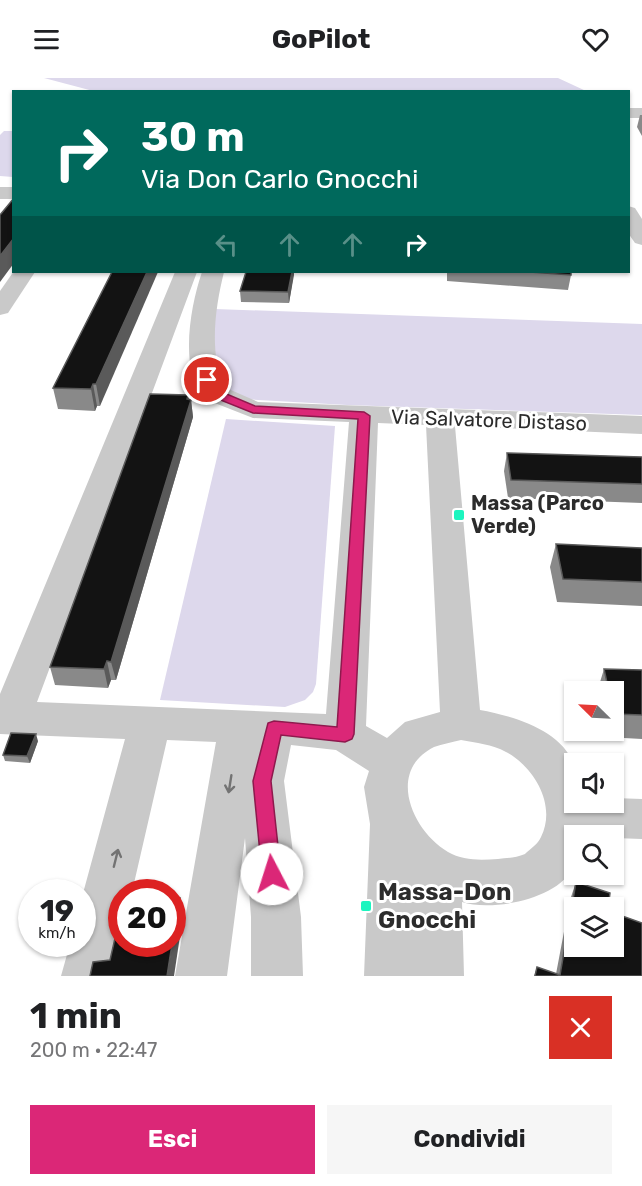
<!DOCTYPE html>
<html lang="it">
<head>
<meta charset="utf-8">
<style>
	:root { --surface:#fff; --page:#f6f6f6; --text:#202124; --muted:#757577; --accent:#db2777 }
	body { margin:0; font-family:Rubik,sans-serif; background:var(--page); color:var(--text); height:100vh; display:flex; flex-direction:column; font-size:22px; white-space:nowrap }
	* { box-sizing:border-box; margin:0 }
	p { font-size:20px; color:var(--muted) }
	.icon { flex:none; width:33px; height:33px; fill:none; stroke:currentColor; stroke-width:2; stroke-linecap:round; stroke-linejoin:round }
	.map { position:relative; height:898px; overflow:hidden }
	.sheet { display:flex; flex-direction:column; background:var(--surface); flex:1 }
	.sheet>* { flex:none }
	.banner { position:absolute; left:12px; top:12px; width:618px; height:183px; border-radius:0px; box-shadow:0 2px 4px #0004; background:#00695c; color:#fff; overflow:hidden }
	.needle { width:39px; rotate:294deg }
	.buttons { position:absolute; left:564px; top:603px; display:grid; gap:12px }
	.buttons a { display:grid; place-items:center; width:60px; height:60px; border-radius:0px; background:var(--surface); box-shadow:0 2px 4px #0004; font-size:30px }
	.speed { position:absolute; left:18px; top:801px; display:flex; gap:12px; font-size:30px; font-weight:700; text-align:center }
	.speed>* { display:grid; place-content:center; width:78px; height:78px; border-radius:50%; background:var(--surface); box-shadow:0 2px 4px #0004; line-height:1 }
	.speed small { font-size:15px; font-weight:400 }
	.speed .limit { border:9px solid #d22; background:#fff; color:#111 }
	.pin { position:absolute; display:grid; place-items:center; width:51px; height:51px; color:#fff; margin:-26px; border:3px solid #fff; border-radius:50%; box-shadow:0 2px 6px #0007 }
	.me { position:absolute; width:66px; margin:-33px; rotate:355deg; stroke-linejoin:round; filter:drop-shadow(0 0 4px #0008) }
	.turn { display:flex; align-items:center; gap:21px; height:126px; padding:0 30px; font-size:27px }
	.turn .icon { width:78px; height:78px; stroke-width:2.5 }
	.turn b { display:block; font-size:42px; line-height:51px }
	.lanes { display:flex; align-items:center; height:57px; padding:0 30px; background:#0003; justify-content:center; gap:30px; direction:ltr }
	.lanes .off { opacity:.35 }
	.round { display:grid; place-items:center; flex:none; width:63px; height:63px; border-radius:0px; background:var(--page) }
	.head { display:flex; align-items:center; justify-content:space-between; height:102px; padding:0 30px }
	h1 { font-size:36px; font-weight:700; line-height:45px }
	.button { display:flex; gap:12px; margin-top:auto; padding:12px 30px }
	.button a { flex:1; height:69px; border-radius:0px; background:var(--accent); color:#fff; font-size:24px; font-weight:700; line-height:69px; text-align:center }
	.button a+a { background:var(--page); color:var(--text) }
	header { display:flex; justify-content:space-between; align-items:center; height:78px; padding:0 30px; background:var(--surface); font-size:27px; font-weight:700 }
	.map>svg:first-child { display:block }
</style>
</head>
<body>
<header><svg class="icon" aria-label="menu" viewBox="0 0 24 24"><path d="M4 6h16M4 12h16M4 18h16"/></svg>GoPilot<svg class="icon" aria-label="heart" viewBox="0 0 24 24"><path d="M12 20l-8-8c-3-5 5-10 8-4 3-6 11-1 8 4z"/></svg></header>
<div class="map">
<svg width="642" height="898" viewBox="0 0 642 898">
	<rect width="100%" height="100%" fill="#fff"/>
	<g fill="#ddd8ec">
		<polygon points="44,0 558,0 586,13 97,14"/>
		<polygon points="4,53 13,53 13,99 0,98 0,57"/>
		<path d="M 215,231 L 642,246 L 642,337 L 347,327 L 243,321 C 201,306 213,268 215,231 Z"/>
		<polygon points="226,341 335,348 316,606 313,614 305,622 285,629 160,622"/>
	</g>
	<g fill="none" stroke-linecap="round" stroke-linejoin="round">
		<g fill="#c9c9c9" fill-rule="evenodd">
			<rect x="628" y="30" width="14" height="10"/>
			<rect x="0" y="109" width="14" height="12"/>
			<polygon points="628,128 635,130 642,141 642,167 635,165 628,155"/>
			<polygon points="14,193 35,194 8,235 0,237 0,213"/>
			<path d="M 175,194 L 197,194 L 37,624 L 326,636 L 349,344 L 253,340 L 202,320 C 180,288 190,229 202,194 L 224,194 C 215,230 209,274 224,309 L 258,324 L 642,338 L 642,356 L 455,348 L 480,632 C 513,638 562,652 574,687 C 578,697 574,714 574,724 L 614,724 L 614,720 L 642,721 L 642,761 L 614,760 L 614,758 L 574,758 L 574,788 C 560,821 492,834 462,824 L 464,898 L 364,898 L 370,746 L 364,709 L 369,693 L 336,672 L 291,667 L 284,703 L 301,839 L 303,898 L 251,898 L 251,839 L 245,760 L 227,898 L 175,898 L 216,664 L 167,662 L 132,814 L 122,814 L 122,860 L 113,898 L 61,898 L 70,866 L 82,866 L 82,819 L 125,661 L 0,656 L 0,616 ZM 378,345 L 426,347 L 440,634 L 405,644 L 387,660 L 366,648 ZM 461,662 C 476,665 492,666 506,674 C 534,689 557,727 541,759 C 538,766 530,771 525,776 C 516,780 507,780 498,781 C 481,782 463,783 448,774 C 412,753 386,693 434,669 C 442,666 453,664 461,662 Z"/>
		</g>
	</g>
	<g fill="#898989">
		<polygon points="640,37 642,37 642,58 637,49"/>
		<polygon points="112,194 100,328 97,328 95,333 58,331 53,310"/>
		<polygon points="246,194 294,194 289,225 241,224 240,213"/>
		<polygon points="447,194 571,194 571,197 568,212 447,203"/>
		<polygon points="188,317 189,321 191,322 193,339 116,602 111,602 108,610 55,607 50,589"/>
		<polygon points="507,375 642,379 642,425 508,420 504,393"/>
		<polygon points="556,466 642,470 642,528 557,524 550,489"/>
		<polygon points="604,591 642,592 642,661 606,659 605,652 614,652 614,614 597,614"/>
		<polygon points="38,663 30,685 5,683 3,677"/>
		<polygon points="576,804 574,830 642,898 534,898 537,889 556,896 570,822"/>
	</g>
	<g fill="#5a5a5a">
		<polygon points="14,160 14,185 0,204 0,178"/>
		<polygon points="147,194 158,194 100,328 96,306"/>
		<polygon points="292,194 294,194 294,197 289,225 288,214"/>
		<polygon points="93,306 97,328 95,333 91,311"/>
		<polygon points="188,317 189,327 191,322 193,339 116,602 111,584"/>
		<polygon points="107,583 111,602 108,610 104,591"/>
		<polygon points="36,656 38,663 30,685 27,678"/>
		<polygon points="180,820 183,838 174,898 167,898"/>
	</g>
	<g fill="#131313" stroke="#5a5a5a" stroke-width="1.5">
		<polygon points="14,120 14,160 0,178 0,137"/>
		<polygon points="112,194 147,194 96,306 93,306 91,311 53,310"/>
		<polygon points="246,194 292,194 288,214 240,213"/>
		<polygon points="530,194 571,194 571,197"/>
		<polygon points="150,316 188,317 187,321 191,322 111,584 107,583 104,591 50,589"/>
		<polygon points="507,375 642,379 642,406 511,402"/>
		<polygon points="556,466 642,470 642,504 563,501"/>
		<polygon points="604,591 642,592 642,637 614,636 614,614 609,614"/>
		<polygon points="11,655 36,656 27,678 3,677"/>
		<polygon points="576,804 610,815 608,830 574,830 574,868 614,868 614,835 642,845 642,898 535,898 537,889 560,897"/>
		<polygon points="119,817 122,817 122,866 172,866 167,898 90,898 93,884 110,882 119,843"/>
		<polygon points="172,820 180,820 172,864"/>
	</g>
	<defs><path id="oneway-shaft" d="M-6 0H5M1.5-3L5.5 0L1.5 3" fill="none" stroke-width="1.6" stroke-linecap="round" stroke-linejoin="round" transform="scale(1.5)"/></defs>
	<g stroke="#737373">
		<use href="#oneway-shaft" transform="translate(230 706) rotate(99)"/>
		<use href="#oneway-shaft" transform="translate(116 780) rotate(-76)"/>
	</g>
	<polygon fill="#db2777" stroke="#8e194d" stroke-width="1.5" points="203,300 211,300 217,312 255,328 364,334 370,338 354,656 352,661 345,664 281,657 271,703 281,796 279,802 272,805 265,802 262,796 253,703 268,645 274,643 337,649 358,341 253,335 208,317 201,302"/>
	<g fill="#1cf5bf" stroke="#fff" stroke-width="2">
		<rect x="453" y="431" width="12" height="12" rx="3"/>
		<rect x="360" y="822" width="12" height="12" rx="3"/>
	</g>
	<g text-anchor="middle" stroke-width="6" stroke-linejoin="round" paint-order="stroke">
		<g font-size="20" fill="#2c2c2c" stroke="#fff">
			<text transform="translate(489 342) rotate(2)" y="7">Via Salvatore Distaso</text>
		</g>
		<g font-size="20" font-weight="bold" fill="#2c2c2c" stroke="#fff" text-anchor="start">
			<text x="471" y="432">Massa (Parco<tspan x="471" dy="23">Verde)</tspan></text>
		</g>
		<g font-size="24" font-weight="bold" fill="#2c2c2c" stroke="#fff" text-anchor="start">
			<text x="378" y="822">Massa-Don<tspan x="378" dy="28">Gnocchi</tspan></text>
		</g>
	</g>
</svg>
<div class="buttons">
<a><svg class="needle" viewBox="-14 -14 28 28"><path d="M0-13l5 13h-10z" fill="#e53935"/><path d="M0 13l5-13h-10z" fill="#757577"/></svg></a>
<a><svg class="icon" aria-label="sound" viewBox="0 0 24 24"><path d="M4 9h4l5-4v14l-5-4H4zM17 9q2 3 0 6"/></svg></a>
<a><svg class="icon" aria-label="search" viewBox="0 0 24 24"><circle cx="10" cy="10" r="6"/><path d="M15 15l6 6"/></svg></a>
<a><svg class="icon" aria-label="layers" viewBox="0 0 24 24"><path d="M12 4l9 5-9 5-9-5zM3 14l9 5 9-5"/></svg></a>
</div>
<div class="speed"><div>19<small>km/h</small></div><div class="limit">20</div></div>
<div class="pin" style="left:207px;top:302px;background:#d93025"><svg class="icon" aria-label="arrive" viewBox="0 0 24 24"><path d="M6 21V4h12l-3 4 3 4H6"/></svg></div>
<svg class="me" style="left:272px;top:796px" viewBox="-20 -20 40 40"><circle r="19" fill="#fff"/><path d="M0-13L10 11 0 6-10 11z" fill="#db2777"/></svg>
<div class="banner">
<div class="turn"><svg class="icon" aria-label="right" viewBox="0 0 24 24"><path d="M7 20v-9h11M14 6l5 5-5 5"/></svg><div><b>30 m</b>Via Don Carlo Gnocchi</div></div>
<div class="lanes"><svg class="icon off" aria-label="left" viewBox="0 0 24 24"><path d="M17 20v-9H6M10 6l-5 5 5 5"/></svg><svg class="icon off" aria-label="ahead" viewBox="0 0 24 24"><path d="M12 20V5M6 11l6-6 6 6"/></svg><svg class="icon off" aria-label="ahead" viewBox="0 0 24 24"><path d="M12 20V5M6 11l6-6 6 6"/></svg><svg class="icon" aria-label="right" viewBox="0 0 24 24"><path d="M7 20v-9h11M14 6l5 5-5 5"/></svg></div>
</div>
</div>
<section class="sheet">
<div class="head"><div><h1>1 min</h1><p>200 m · 22:47</p></div><a class="round" style="background:#d93025;color:#fff"><svg class="icon" aria-label="close" viewBox="0 0 24 24"><path d="M6 6l12 12M18 6L6 18"/></svg></a></div>
<div class="button"><a>Esci</a><a>Condividi</a></div>
</section>
</body>
</html>
